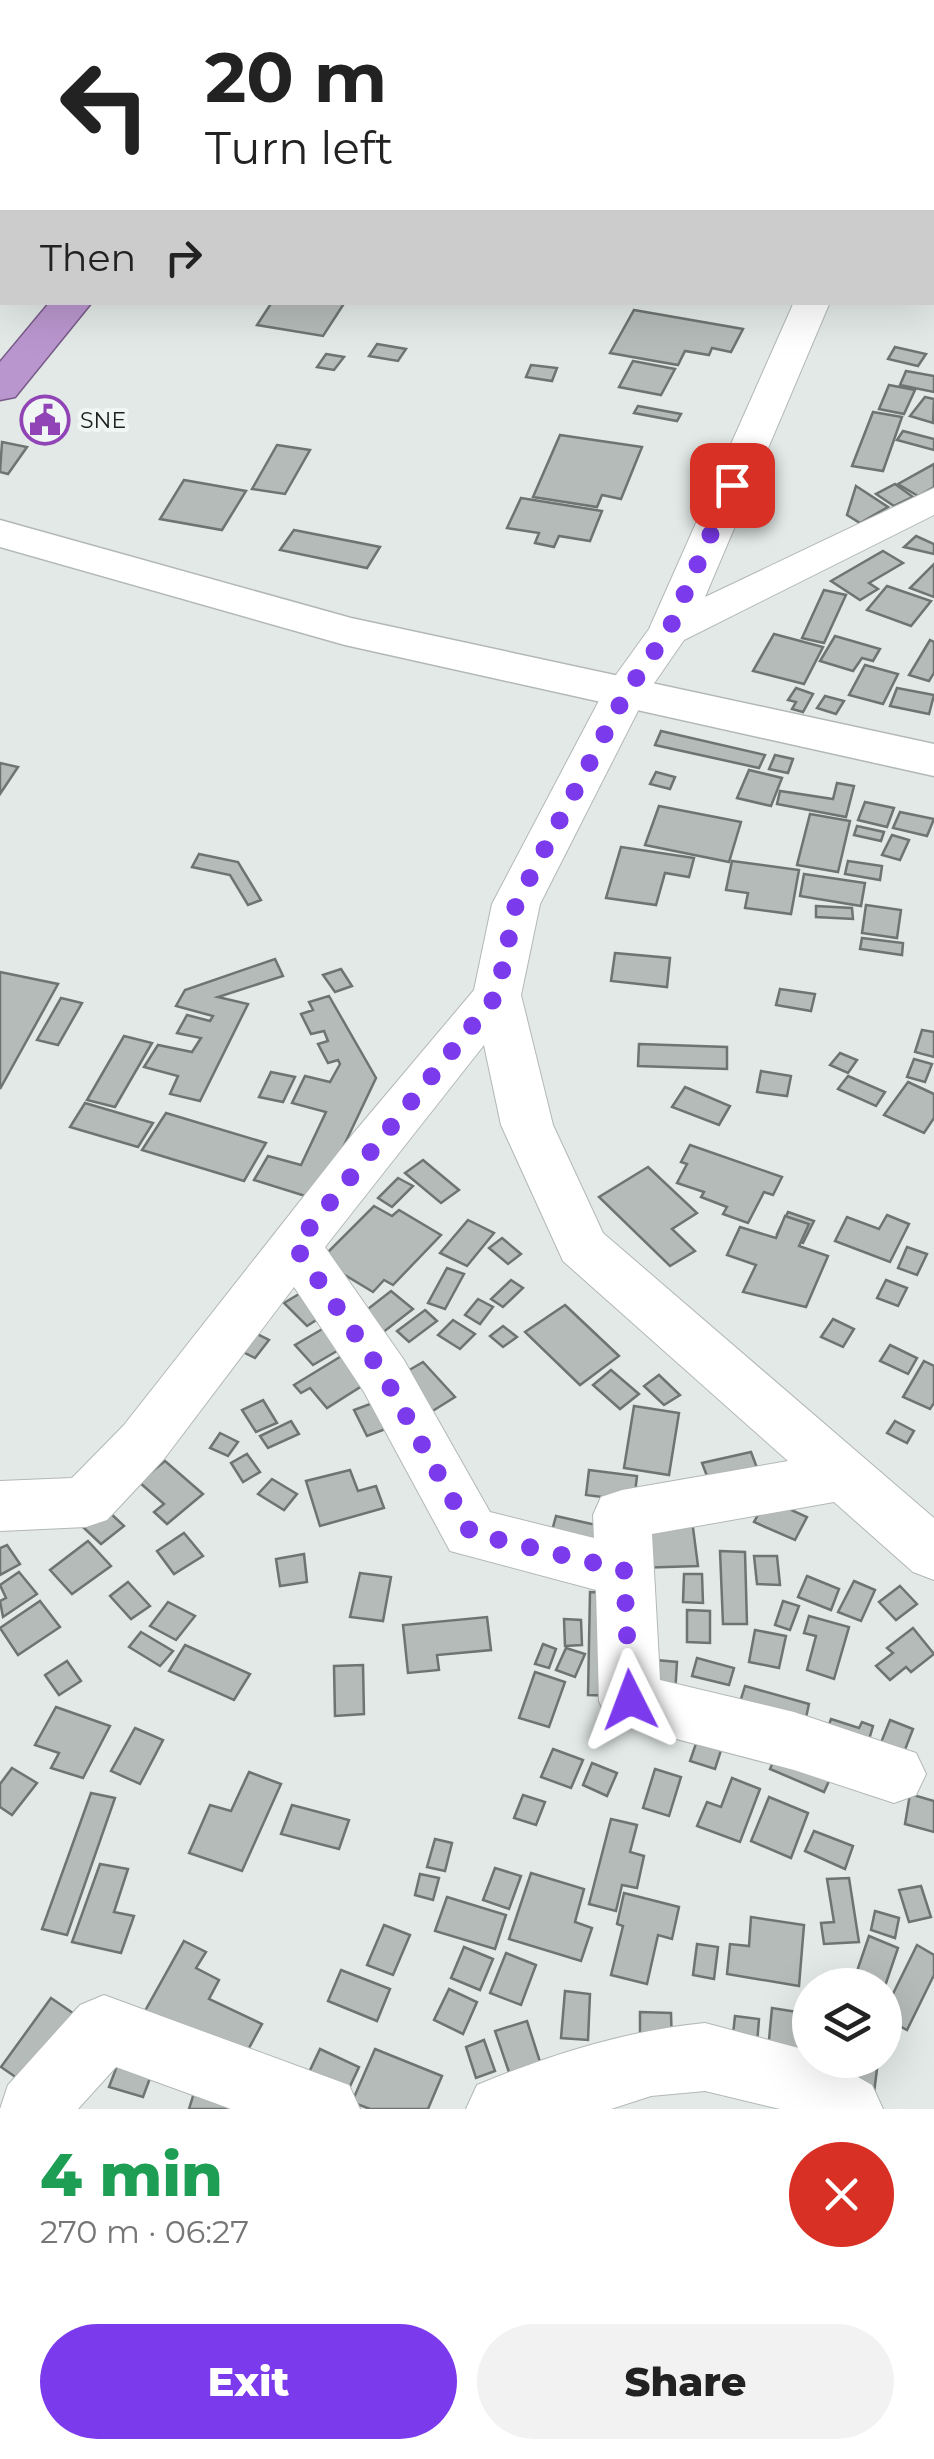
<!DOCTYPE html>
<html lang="en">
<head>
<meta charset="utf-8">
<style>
	:root { --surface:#fff; --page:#f2f2f2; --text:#222; --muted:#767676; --accent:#7c3aed }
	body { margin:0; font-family:Montserrat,sans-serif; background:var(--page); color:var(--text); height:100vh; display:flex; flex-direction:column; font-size:38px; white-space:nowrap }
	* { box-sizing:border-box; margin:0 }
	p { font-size:32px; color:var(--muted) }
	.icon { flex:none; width:55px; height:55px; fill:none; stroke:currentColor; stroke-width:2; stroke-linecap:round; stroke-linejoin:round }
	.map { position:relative; height:2109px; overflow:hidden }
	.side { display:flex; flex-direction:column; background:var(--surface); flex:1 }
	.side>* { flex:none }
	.banner { position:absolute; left:0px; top:0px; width:935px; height:305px; box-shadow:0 10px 40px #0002; background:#fff; color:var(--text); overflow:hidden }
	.controls { position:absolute; left:792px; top:1968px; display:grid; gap:20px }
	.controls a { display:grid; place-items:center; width:110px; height:110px; border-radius:50%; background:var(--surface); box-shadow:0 10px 40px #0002; font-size:50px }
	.pin { position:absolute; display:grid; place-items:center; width:85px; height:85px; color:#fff; margin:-42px; border-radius:20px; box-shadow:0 5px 15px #0006 }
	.me { position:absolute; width:110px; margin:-55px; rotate:357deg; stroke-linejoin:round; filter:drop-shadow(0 0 8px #0008) }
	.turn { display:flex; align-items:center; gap:35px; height:210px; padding:0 40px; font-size:45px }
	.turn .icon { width:130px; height:130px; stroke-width:2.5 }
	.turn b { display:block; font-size:70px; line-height:85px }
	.then { display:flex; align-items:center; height:95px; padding:0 40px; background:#0003; gap:20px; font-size:38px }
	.round { display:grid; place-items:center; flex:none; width:105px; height:105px; border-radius:52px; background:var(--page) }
	.head { display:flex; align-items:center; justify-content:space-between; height:170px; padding:0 40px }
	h1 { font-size:60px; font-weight:800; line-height:75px; color:#1e9e55 }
	.action { display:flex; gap:20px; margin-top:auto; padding:20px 40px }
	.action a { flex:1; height:115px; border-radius:60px; background:var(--accent); color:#fff; font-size:40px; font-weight:800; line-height:115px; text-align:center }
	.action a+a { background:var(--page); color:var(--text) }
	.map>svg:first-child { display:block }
</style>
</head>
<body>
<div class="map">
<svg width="934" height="2109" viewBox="0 0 934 2109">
	<rect width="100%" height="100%" fill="#e2e9e6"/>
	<g fill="#b5bbb8" stroke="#6e7471" stroke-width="2.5">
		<polygon points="272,302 345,302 323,336 257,325"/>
		<polygon points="634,310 743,329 731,352 712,348 709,355 685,351 678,365 610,353"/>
		<polygon points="377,344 406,349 398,361 369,356"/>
		<polygon points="895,347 926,354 918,366 888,359"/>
		<polygon points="326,354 344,357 334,370 317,367"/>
		<polygon points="633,361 675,369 661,395 619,387"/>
		<polygon points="531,365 557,368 552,381 526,377"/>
		<polygon points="906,371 934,376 934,392 900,385"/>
		<polygon points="889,385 915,390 904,414 879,409"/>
		<polygon points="925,397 934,399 933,423 910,416"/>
		<polygon points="638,406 681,414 677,421 634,413"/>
		<polygon points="873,412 902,417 883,471 852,466"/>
		<polygon points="903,431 934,439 934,450 897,440"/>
		<polygon points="560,435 642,447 621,499 602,495 597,507 533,497"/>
		<polygon points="2,442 27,447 8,474 0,472"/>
		<polygon points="277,445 310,450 285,494 252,489"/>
		<polygon points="934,464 934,487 918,496 898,484"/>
		<polygon points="184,480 246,491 222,530 160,519"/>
		<polygon points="895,484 913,497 894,506 876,494"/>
		<polygon points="856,486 888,507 860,523 847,515"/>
		<polygon points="521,498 602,511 590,541 559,536 554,547 535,543 539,533 507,528"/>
		<polygon points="294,530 380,547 367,568 280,550"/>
		<polygon points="916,536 934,544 934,554 904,547"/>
		<polygon points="883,551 903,563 869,583 878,589 860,600 831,581"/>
		<polygon points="934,564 934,597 910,588"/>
		<polygon points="887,586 931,601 911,626 867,610"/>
		<polygon points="824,590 846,595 824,643 802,638"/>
		<polygon points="774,634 823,647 804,684 753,671"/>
		<polygon points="835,636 880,649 873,661 862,658 853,671 820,661"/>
		<polygon points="930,640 934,642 934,673 929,681 909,675"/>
		<polygon points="865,665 898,674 883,704 849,695"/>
		<polygon points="796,688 813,694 803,712 792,709 796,702 788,700"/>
		<polygon points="897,688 934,695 929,714 890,706"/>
		<polygon points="825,696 844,701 836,714 817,708"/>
		<polygon points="661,731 765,755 759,768 655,745"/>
		<polygon points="775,755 793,759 788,773 769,769"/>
		<polygon points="0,763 18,767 0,794"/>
		<polygon points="749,770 782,778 771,806 737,798"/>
		<polygon points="656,772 675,777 670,789 650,784"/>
		<polygon points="837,783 854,786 846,817 777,804 780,791 833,799"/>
		<polygon points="865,802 894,808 887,827 858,820"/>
		<polygon points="659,806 741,822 729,862 645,845"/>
		<polygon points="900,812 934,819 927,836 893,828"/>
		<polygon points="810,814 850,821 838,872 797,865"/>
		<polygon points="857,826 884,832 881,841 854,835"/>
		<polygon points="892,835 909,840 900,860 882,855"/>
		<polygon points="621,847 694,858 689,877 665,873 656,905 606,898"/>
		<polygon points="199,854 238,862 261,900 248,905 230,875 192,867"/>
		<polygon points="732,861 799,870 791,914 745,908 748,893 726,890"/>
		<polygon points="848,861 882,866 880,880 845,874"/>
		<polygon points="804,874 865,883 861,906 800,896"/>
		<polygon points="866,905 901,910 897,938 862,933"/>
		<polygon points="816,906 852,908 853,919 816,917"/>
		<polygon points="862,938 903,943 902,955 860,949"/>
		<polygon points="615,953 670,958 667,987 611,981"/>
		<polygon points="275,959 283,976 218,997 248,1004 200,1101 170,1094 178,1076 144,1067 158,1045 192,1052 201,1038 177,1033 187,1015 210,1021 213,1016 176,1006 185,990"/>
		<polygon points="341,969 352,986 335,992 323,975"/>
		<polygon points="0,972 58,984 0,1089"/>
		<polygon points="780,989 815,994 811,1011 776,1005"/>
		<polygon points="329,996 376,1078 318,1200 254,1180 268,1156 301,1165 326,1112 292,1103 305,1076 330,1082 340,1064 338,1060 328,1063 318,1044 328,1041 324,1031 311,1034 301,1014 313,1010 309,1002"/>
		<polygon points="61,998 82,1003 58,1045 37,1040"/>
		<polygon points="922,1030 934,1032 934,1057 915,1052"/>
		<polygon points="124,1036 152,1043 115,1107 87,1100"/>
		<polygon points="639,1044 727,1047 727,1069 638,1066"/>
		<polygon points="840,1053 857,1060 848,1073 830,1065"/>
		<polygon points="914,1059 932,1064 925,1082 907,1077"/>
		<polygon points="761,1071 791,1076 787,1096 757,1092"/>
		<polygon points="271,1072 295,1077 283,1102 259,1097"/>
		<polygon points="848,1076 885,1092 876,1106 838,1089"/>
		<polygon points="908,1082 934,1094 934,1118 924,1133 884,1115"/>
		<polygon points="685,1087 730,1106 719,1125 672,1107"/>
		<polygon points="85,1103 153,1123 138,1147 70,1127"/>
		<polygon points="166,1113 266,1143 244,1181 142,1150"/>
		<polygon points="690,1145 782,1177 773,1195 764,1192 748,1223 723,1214 727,1207 701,1197 704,1192 677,1183 687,1164 681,1162"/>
		<polygon points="423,1160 459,1190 441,1203 405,1173"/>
		<polygon points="648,1167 697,1213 672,1229 695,1251 670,1266 599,1197"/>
		<polygon points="398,1178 413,1186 392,1207 378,1198"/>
		<polygon points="374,1206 392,1216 399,1210 441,1235 393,1285 384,1280 373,1292 320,1260"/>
		<polygon points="788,1212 814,1221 803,1243 777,1234"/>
		<polygon points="887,1215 909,1224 890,1262 835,1241 847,1217 879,1229"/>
		<polygon points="785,1216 809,1224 799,1246 828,1256 806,1307 743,1292 756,1265 727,1255 740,1227 776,1238"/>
		<polygon points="468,1220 494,1233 467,1266 440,1253"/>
		<polygon points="502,1238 521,1254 508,1264 489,1248"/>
		<polygon points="907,1247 927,1254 917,1275 898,1268"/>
		<polygon points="447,1268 464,1274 445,1309 428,1303"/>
		<polygon points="511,1280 523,1288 503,1307 491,1299"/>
		<polygon points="886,1280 907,1288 898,1306 877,1298"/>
		<polygon points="391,1291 413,1309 377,1337 355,1319"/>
		<polygon points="299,1294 321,1317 307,1326 284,1303"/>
		<polygon points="478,1299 493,1307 480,1324 465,1315"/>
		<polygon points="565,1305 619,1356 580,1385 525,1332"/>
		<polygon points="425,1310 437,1321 409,1342 397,1331"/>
		<polygon points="833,1319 854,1329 843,1347 821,1337"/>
		<polygon points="453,1320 475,1334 460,1349 438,1335"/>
		<polygon points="331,1324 349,1344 313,1365 295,1345"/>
		<polygon points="503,1326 517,1337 503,1347 490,1336"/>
		<polygon points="249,1330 269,1340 255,1358 235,1348"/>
		<polygon points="890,1345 917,1358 908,1374 880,1361"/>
		<polygon points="348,1352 373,1379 327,1408 310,1388 301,1393 294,1385"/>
		<polygon points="924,1361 934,1366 934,1403 930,1409 903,1397"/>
		<polygon points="423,1362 455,1397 431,1412 399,1376"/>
		<polygon points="611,1370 639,1394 620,1409 593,1385"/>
		<polygon points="659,1375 680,1395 664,1405 644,1386"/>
		<polygon points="263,1400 277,1423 256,1432 242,1410"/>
		<polygon points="378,1401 391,1427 367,1436 354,1410"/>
		<polygon points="634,1406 679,1413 669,1475 624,1468"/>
		<polygon points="291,1421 299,1434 268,1448 260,1436"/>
		<polygon points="895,1421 914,1431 907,1443 887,1433"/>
		<polygon points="220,1433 238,1442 228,1456 210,1448"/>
		<polygon points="751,1452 759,1473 710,1484 702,1463"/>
		<polygon points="247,1454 260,1472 243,1482 231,1463"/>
		<polygon points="165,1461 203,1494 167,1524 154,1512 164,1504 139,1482"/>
		<polygon points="350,1470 358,1491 376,1486 384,1508 320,1526 306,1481"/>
		<polygon points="589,1470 637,1476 634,1501 586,1495"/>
		<polygon points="272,1479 297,1494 284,1510 258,1494"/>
		<polygon points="767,1499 807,1517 795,1540 754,1522"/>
		<polygon points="107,1510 124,1526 101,1544 84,1528"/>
		<polygon points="556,1516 614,1529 607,1551 550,1538"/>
		<polygon points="692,1520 698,1566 636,1568 632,1522"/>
		<polygon points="184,1533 203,1556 174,1574 157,1551"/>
		<polygon points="88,1541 111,1566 72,1594 50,1570"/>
		<polygon points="7,1545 20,1564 0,1575 0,1548"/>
		<polygon points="720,1551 745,1552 747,1624 723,1624"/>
		<polygon points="304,1554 307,1582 280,1586 276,1559"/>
		<polygon points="754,1556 777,1556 780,1585 757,1584"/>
		<polygon points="19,1572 37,1594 3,1617 0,1601 6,1598 0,1585"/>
		<polygon points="360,1573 391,1577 383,1621 350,1617"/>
		<polygon points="684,1574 702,1574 703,1603 683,1602"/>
		<polygon points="807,1576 839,1589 831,1610 798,1597"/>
		<polygon points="854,1581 875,1590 861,1621 838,1612"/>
		<polygon points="128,1582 150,1606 131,1619 110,1596"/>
		<polygon points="900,1586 917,1604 896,1620 879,1602"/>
		<polygon points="590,1592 616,1593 615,1696 588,1695"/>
		<polygon points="40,1601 60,1627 18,1655 0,1628"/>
		<polygon points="783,1601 799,1606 790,1630 775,1625"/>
		<polygon points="168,1602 195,1616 176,1640 150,1626"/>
		<polygon points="687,1610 710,1611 710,1643 687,1642"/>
		<polygon points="809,1616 849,1627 834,1679 807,1670 816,1636 804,1633"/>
		<polygon points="487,1617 491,1650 437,1655 439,1670 408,1673 403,1625"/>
		<polygon points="564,1619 581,1620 582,1645 565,1646"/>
		<polygon points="913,1628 934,1654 911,1672 906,1667 890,1680 876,1666 893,1653 887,1648"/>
		<polygon points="755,1630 786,1636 779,1668 749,1662"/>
		<polygon points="141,1632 173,1651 160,1666 129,1647"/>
		<polygon points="543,1644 556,1649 549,1668 535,1664"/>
		<polygon points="185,1645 250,1674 234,1700 169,1671"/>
		<polygon points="566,1648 585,1654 575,1677 556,1670"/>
		<polygon points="697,1658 734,1668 729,1685 692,1676"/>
		<polygon points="645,1659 677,1662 675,1695 643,1691"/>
		<polygon points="67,1661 81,1681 59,1695 45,1675"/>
		<polygon points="363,1665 364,1714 335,1716 334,1666"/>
		<polygon points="535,1672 565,1682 549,1727 519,1718"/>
		<polygon points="745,1686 809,1704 803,1731 737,1712"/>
		<polygon points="56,1707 110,1726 83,1778 51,1768 59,1753 35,1745"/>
		<polygon points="831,1719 859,1728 862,1722 873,1726 866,1750 825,1736"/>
		<polygon points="890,1720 913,1729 901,1760 878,1750"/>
		<polygon points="135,1728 163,1740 140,1784 111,1771"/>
		<polygon points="701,1729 725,1738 715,1769 690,1761"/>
		<polygon points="779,1748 834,1770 824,1792 770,1769"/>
		<polygon points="553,1749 583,1760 571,1788 541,1777"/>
		<polygon points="592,1763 617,1773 607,1796 583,1785"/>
		<polygon points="12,1768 37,1783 12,1815 0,1807 0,1784"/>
		<polygon points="655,1769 681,1777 669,1816 643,1808"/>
		<polygon points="249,1772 281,1784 242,1871 189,1853 210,1805 231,1811"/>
		<polygon points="732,1778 760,1789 740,1842 697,1826 707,1802 721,1807"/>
		<polygon points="91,1793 115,1798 67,1935 42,1929"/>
		<polygon points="910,1794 934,1801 934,1832 905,1824"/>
		<polygon points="523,1795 545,1802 536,1825 514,1818"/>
		<polygon points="769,1797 808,1813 791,1858 751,1841"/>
		<polygon points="292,1805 349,1820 339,1849 281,1834"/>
		<polygon points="611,1819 637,1825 630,1852 644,1856 637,1888 622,1885 616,1911 589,1904"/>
		<polygon points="814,1831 853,1846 845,1869 805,1851"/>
		<polygon points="435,1839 452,1843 445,1871 427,1867"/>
		<polygon points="100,1864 128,1869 114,1912 134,1916 121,1953 72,1942"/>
		<polygon points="495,1868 521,1876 509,1909 483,1900"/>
		<polygon points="531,1873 584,1889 575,1922 592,1928 581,1961 509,1939"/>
		<polygon points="420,1874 439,1878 433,1900 415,1895"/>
		<polygon points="849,1878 859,1942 824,1944 821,1923 834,1922 827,1879"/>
		<polygon points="921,1886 931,1917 909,1922 899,1890"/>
		<polygon points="624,1893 679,1907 672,1939 658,1935 647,1984 611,1975 623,1926 617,1924"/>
		<polygon points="447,1897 506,1915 495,1949 435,1931"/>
		<polygon points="875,1911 899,1918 895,1938 871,1930"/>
		<polygon points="751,1917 804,1925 799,1986 727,1974 730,1944 749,1946"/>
		<polygon points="384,1925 410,1935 393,1975 367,1965"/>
		<polygon points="869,1936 898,1948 885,1986 856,1974"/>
		<polygon points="184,1941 206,1952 196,1968 219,1980 209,1999 262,2024 243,2059 145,2011"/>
		<polygon points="697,1944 718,1947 714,1979 693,1975"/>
		<polygon points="917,1945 934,1955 934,1975 907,2030 885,2018 885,2010"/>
		<polygon points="464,1947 493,1959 480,1990 451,1978"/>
		<polygon points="506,1953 536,1965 521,2005 490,1993"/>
		<polygon points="341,1970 390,1989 377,2021 328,2001"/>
		<polygon points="449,1989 477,2002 463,2034 434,2020"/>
		<polygon points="565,1991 590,1994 588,2040 561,2038"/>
		<polygon points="51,1998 83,2020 33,2089 1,2067"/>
		<polygon points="772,2008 810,2014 807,2068 767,2061"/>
		<polygon points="640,2012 671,2013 672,2045 640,2044"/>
		<polygon points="735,2016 759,2019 756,2056 731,2052"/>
		<polygon points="527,2021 542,2068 511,2078 495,2031"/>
		<polygon points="484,2040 495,2071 476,2078 466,2047"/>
		<polygon points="320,2049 359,2067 343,2101 304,2083"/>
		<polygon points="375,2049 442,2076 428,2109 370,2109 352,2102"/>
		<polygon points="122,2053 156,2062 143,2097 109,2087"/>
		<polygon points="825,2060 878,2061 874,2093"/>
		<polygon points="198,2080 287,2109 189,2109"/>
	</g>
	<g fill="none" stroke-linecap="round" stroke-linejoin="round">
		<g stroke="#b2b8b6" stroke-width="2">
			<g id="minor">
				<polygon points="934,13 934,34 932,34 932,13"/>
				<path d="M 794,302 L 830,302 L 705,597 L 934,488 L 934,515 L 684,640 L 646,695 L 540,904 L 521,995 L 553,1125 L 603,1233 L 934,1518 L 934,1580 L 913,1572 L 834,1502 L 652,1534 L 660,1680 L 794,1712 L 916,1753 L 926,1774 L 916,1795 L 894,1803 L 794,1770 L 608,1721 L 599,1701 L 596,1590 L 450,1551 L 364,1392 L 294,1287 L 164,1459 L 107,1520 L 86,1527 L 0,1531 L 0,1481 L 72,1478 L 124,1425 L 352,1135 L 474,990 L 492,904 L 603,693 L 649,629 ZM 484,1045 L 501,1125 L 563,1261 L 788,1461 L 622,1490 L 601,1497 L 593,1515 L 594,1538 L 490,1512 L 404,1360 L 325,1247 Z"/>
				<polygon points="104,1995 349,2085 360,2109 231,2109 116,2067 78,2109 0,2109 8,2085 80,2005"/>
				<path d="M 705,2023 L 810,2051 L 810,2060 L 828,2060 L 872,2085 L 883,2109 L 780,2109 L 705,2091 L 651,2096 L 611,2109 L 466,2109 L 477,2085 C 549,2055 628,2030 705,2023 Z"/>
			</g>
		</g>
		<g stroke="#b2b8b6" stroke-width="3">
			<polygon id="tertiary" points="0,520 351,618 934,744 934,776 345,645 0,547"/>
		</g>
		<g stroke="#785b89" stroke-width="3">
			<polygon id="trunk" points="50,302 92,302 15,397 0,400 0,362"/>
		</g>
		<use href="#minor" fill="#fff" fill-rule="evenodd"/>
		<use href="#tertiary" fill="#fff" fill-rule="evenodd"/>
		<use href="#trunk" fill="#ba96ce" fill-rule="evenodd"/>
	</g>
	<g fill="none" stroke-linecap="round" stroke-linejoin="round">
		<polyline stroke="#7c3aed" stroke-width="18" stroke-dasharray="0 32.4" points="630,1700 624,1570 471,1533 384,1376 295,1246 497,995 516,904 626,693 669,630 732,485"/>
	</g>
	<defs>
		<g id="civic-ring" transform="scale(2.5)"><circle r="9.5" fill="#f0f6f3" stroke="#9044b5" stroke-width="1.5"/><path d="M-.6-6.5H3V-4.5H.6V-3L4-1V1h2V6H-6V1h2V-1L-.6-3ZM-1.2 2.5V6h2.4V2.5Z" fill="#9044b5"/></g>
	</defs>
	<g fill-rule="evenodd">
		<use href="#civic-ring" x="45" y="420"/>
	</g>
	<g text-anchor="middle" stroke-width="8" stroke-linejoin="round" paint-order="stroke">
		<g font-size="22" fill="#1d1f1e" stroke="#f0f6f3" text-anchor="start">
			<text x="80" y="428">SNE</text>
		</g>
	</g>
</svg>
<div class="controls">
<a><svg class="icon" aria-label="layers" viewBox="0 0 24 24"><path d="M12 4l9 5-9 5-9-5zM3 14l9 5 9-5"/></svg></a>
</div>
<div class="pin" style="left:732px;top:485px;background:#d93025"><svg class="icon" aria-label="arrive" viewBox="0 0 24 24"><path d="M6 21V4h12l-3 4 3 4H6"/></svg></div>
<svg class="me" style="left:630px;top:1700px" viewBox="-20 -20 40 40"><path d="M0-17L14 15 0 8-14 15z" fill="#7c3aed" stroke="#fff" stroke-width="4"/></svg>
<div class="banner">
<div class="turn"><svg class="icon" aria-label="left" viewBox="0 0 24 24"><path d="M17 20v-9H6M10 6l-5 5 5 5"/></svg><div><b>20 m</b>Turn left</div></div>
<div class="then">Then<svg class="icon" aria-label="right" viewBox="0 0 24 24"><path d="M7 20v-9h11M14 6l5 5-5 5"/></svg></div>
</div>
</div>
<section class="side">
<div class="head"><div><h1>4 min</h1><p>270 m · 06:27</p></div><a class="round" style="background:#d93025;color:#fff"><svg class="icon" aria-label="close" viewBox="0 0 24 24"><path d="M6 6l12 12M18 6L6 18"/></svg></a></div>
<div class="action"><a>Exit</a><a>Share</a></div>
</section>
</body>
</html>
